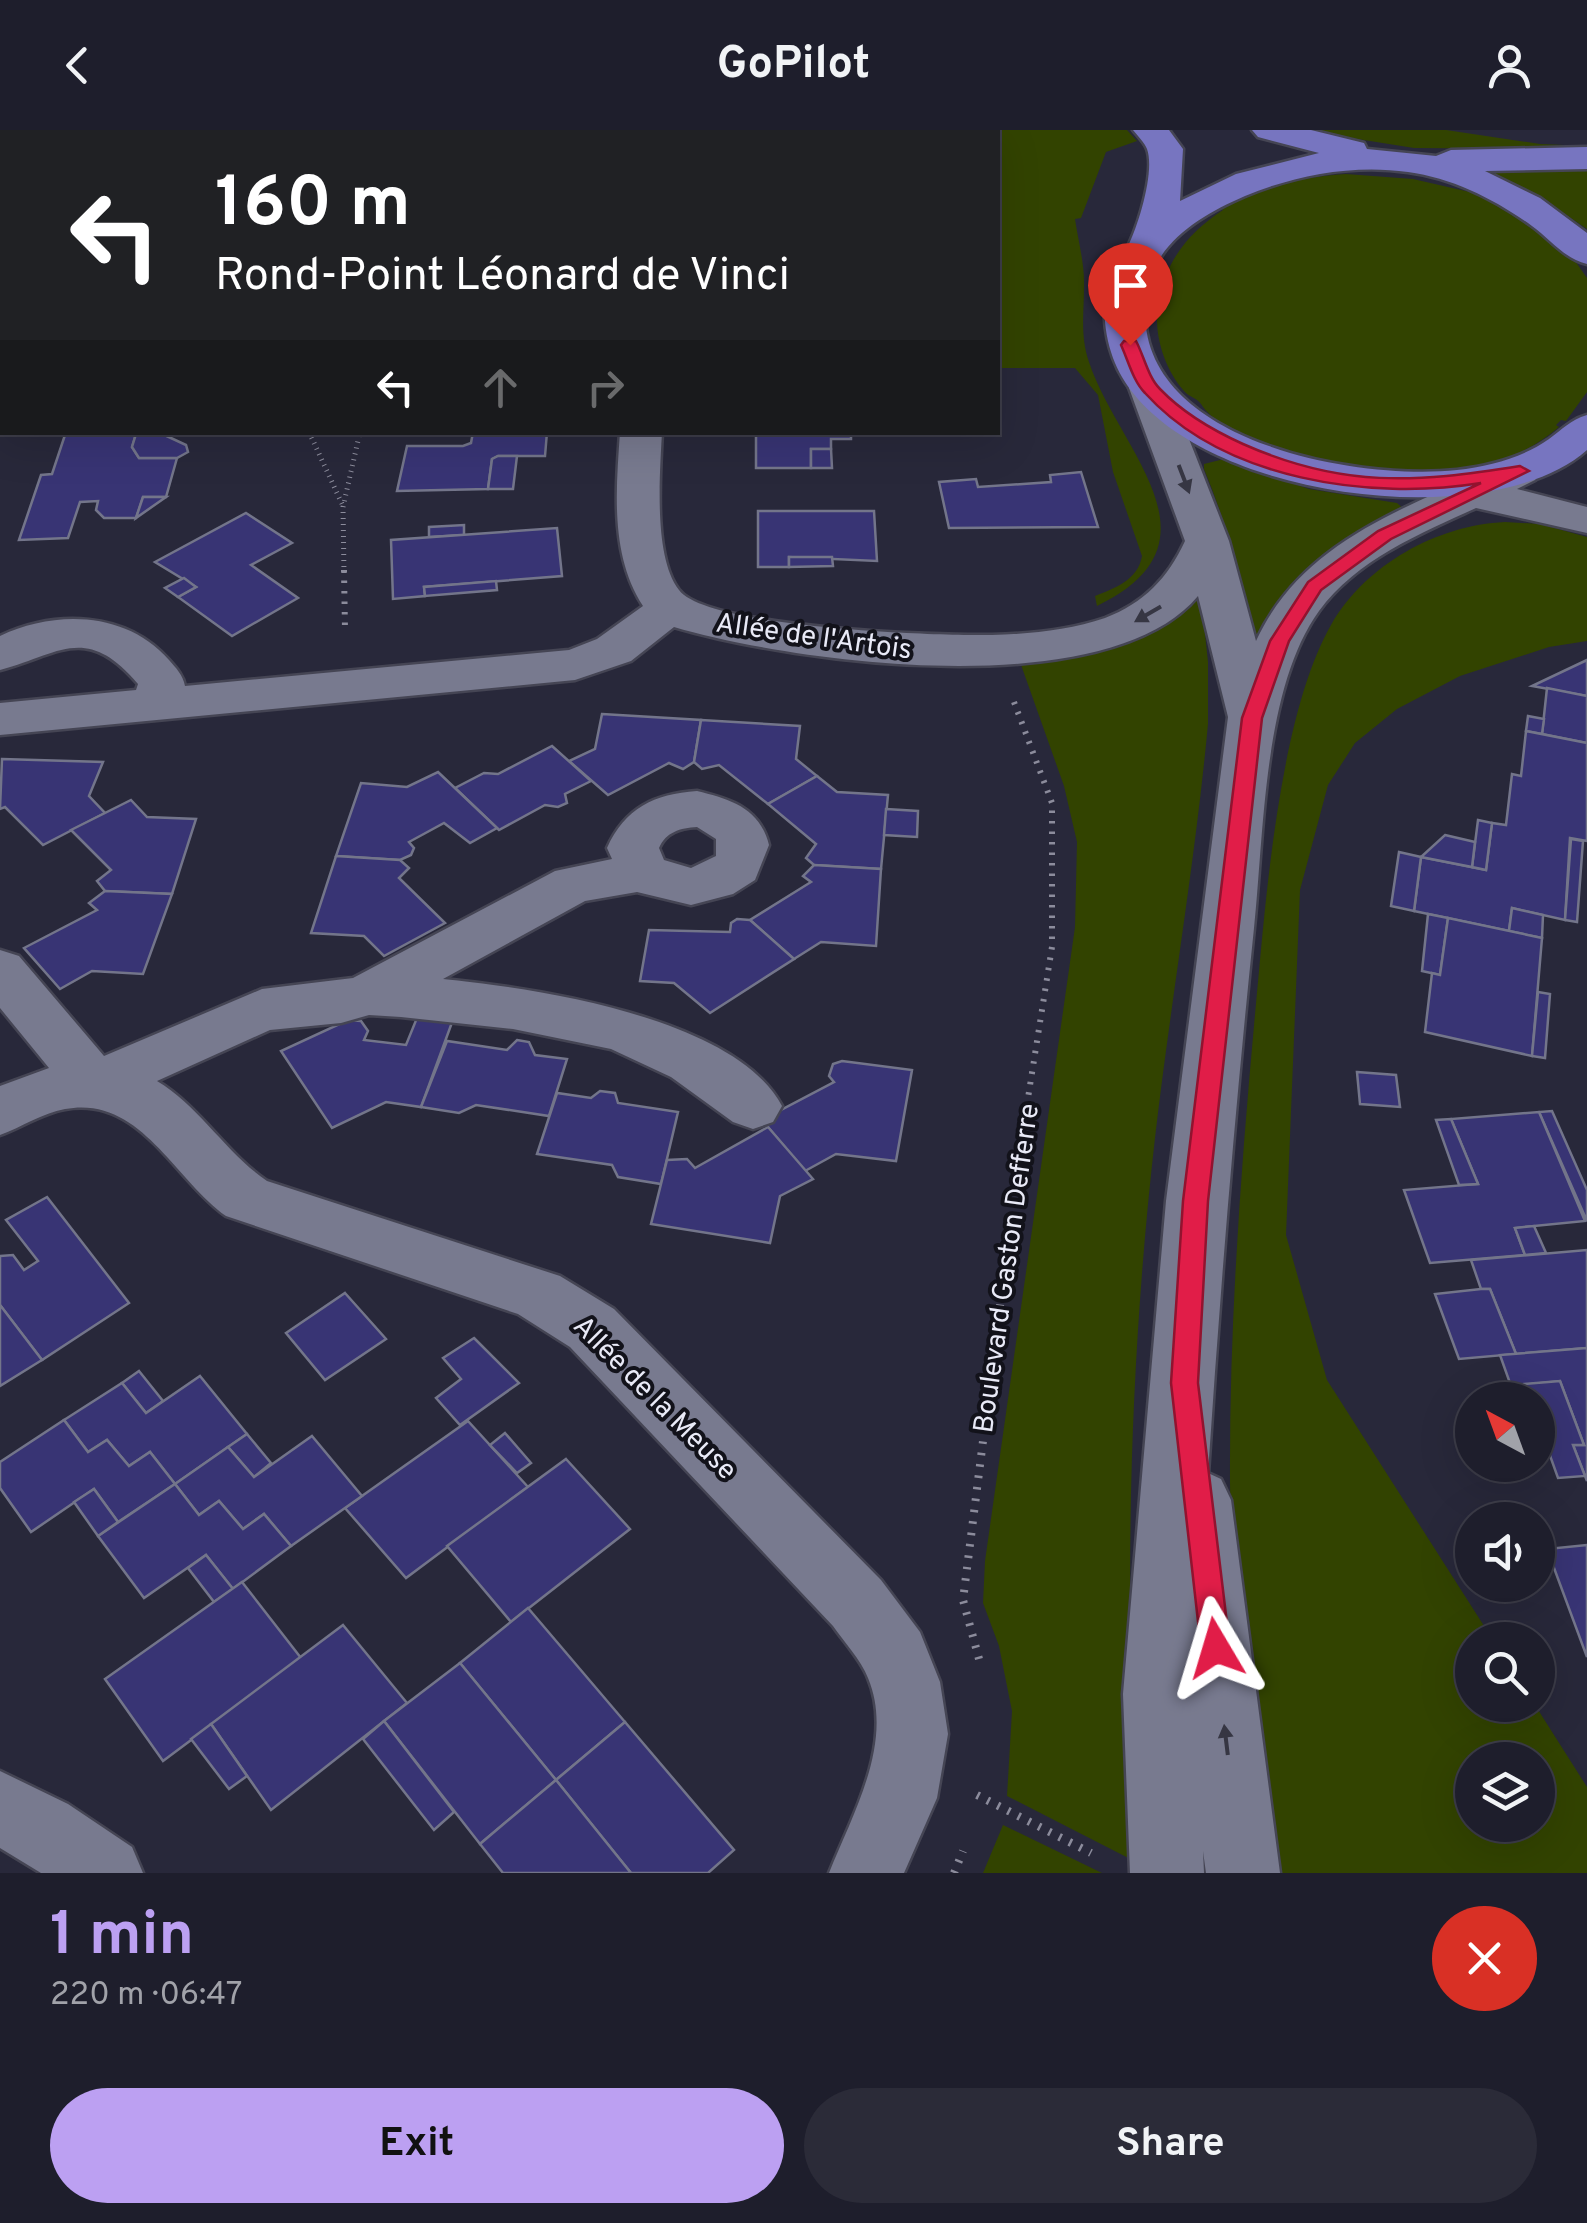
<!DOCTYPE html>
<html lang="en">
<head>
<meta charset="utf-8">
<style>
	:root { --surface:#1e1e2c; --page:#2b2b38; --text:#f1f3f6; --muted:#a1a2a9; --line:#3c3c48; --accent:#bca0f2 }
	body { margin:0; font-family:Overpass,sans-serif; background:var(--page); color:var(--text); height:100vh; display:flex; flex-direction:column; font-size:38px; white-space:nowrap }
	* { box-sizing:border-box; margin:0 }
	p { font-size:32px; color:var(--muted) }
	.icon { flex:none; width:55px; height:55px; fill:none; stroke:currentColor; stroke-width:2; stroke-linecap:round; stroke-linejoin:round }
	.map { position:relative; height:1743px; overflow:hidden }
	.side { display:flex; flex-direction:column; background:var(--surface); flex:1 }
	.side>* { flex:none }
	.hud { position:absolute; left:0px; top:0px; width:1000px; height:305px; box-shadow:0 10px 40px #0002,0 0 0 2px var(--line); background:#202124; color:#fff; overflow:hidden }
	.needle { width:65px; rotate:319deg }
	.fabs { position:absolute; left:1455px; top:1252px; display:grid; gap:20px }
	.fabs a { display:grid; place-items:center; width:100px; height:100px; border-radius:50%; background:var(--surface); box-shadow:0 10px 40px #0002,0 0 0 2px var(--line); font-size:50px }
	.pin { position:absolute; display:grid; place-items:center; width:85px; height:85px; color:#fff; margin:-102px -42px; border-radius:50% 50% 50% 0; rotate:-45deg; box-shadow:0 0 10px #0007 }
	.pin .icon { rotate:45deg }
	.me { position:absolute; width:110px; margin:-55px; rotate:353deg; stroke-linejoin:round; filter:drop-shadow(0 0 8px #0008) }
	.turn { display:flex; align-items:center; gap:35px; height:210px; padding:0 50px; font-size:45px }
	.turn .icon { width:130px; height:130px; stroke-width:2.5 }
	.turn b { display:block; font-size:70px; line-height:85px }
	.lanes { display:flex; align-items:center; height:95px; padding:0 50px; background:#0003; justify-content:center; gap:50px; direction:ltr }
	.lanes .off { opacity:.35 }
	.round { display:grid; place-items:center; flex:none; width:105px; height:105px; border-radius:52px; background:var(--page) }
	.overview { display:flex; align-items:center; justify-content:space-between; height:170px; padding:0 50px }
	h1 { font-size:60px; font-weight:700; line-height:75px; color:var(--accent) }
	.button { display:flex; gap:20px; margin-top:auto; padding:20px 50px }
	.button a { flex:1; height:115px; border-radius:60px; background:var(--accent); color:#111; font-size:40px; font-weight:700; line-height:115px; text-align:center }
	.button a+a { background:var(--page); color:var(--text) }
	header { display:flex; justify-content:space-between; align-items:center; height:130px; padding:0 50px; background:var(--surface); font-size:45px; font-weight:700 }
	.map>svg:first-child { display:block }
</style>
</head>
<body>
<header><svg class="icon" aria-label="back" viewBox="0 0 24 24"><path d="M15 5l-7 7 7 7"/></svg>GoPilot<svg class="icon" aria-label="person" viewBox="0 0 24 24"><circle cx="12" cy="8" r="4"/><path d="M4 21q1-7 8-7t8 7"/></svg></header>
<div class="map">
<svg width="1587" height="1743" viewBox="0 0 1587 1743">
	<rect width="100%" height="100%" fill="#28283a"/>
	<g fill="#324300" fill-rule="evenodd">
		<path d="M 879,0 L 1127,0 L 1137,11 L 1106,22 L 1081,88 L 1075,89 C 1078,110 1085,135 1084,157 C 1084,184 1080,205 1089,232 C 1118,320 1230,412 1097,476 L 1095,466 C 1115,458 1138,450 1142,426 L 1113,342 L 1098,265 L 1075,238 L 998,238 L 998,2 Z"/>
		<polygon points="1301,0 1446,0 1540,14 1587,16 1587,19 1414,18"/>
		<polygon points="1587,39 1587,99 1544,70 1493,45 1498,40"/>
		<path d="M 1346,44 L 1413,49 L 1474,63 L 1503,73 L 1566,118 L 1587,148 L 1587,262 L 1566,291 L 1561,290 L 1556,295 L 1559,297 C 1481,364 1357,350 1268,316 C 1241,306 1213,293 1201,274 C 1196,267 1190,268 1184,261 C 1163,237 1152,200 1159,168 C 1168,127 1191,101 1223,80 L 1220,78 C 1261,56 1300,47 1346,44 Z"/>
		<path d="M 1224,329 L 1309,359 L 1397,373 L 1405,380 L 1255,523 C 1244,460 1229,399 1204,339 L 1204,334 Z"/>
		<path d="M 1505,392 L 1540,394 L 1587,407 L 1587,511 L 1549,517 L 1460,546 L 1397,579 L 1355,613 L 1328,655 L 1300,760 L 1286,1105 L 1327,1250 L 1493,1510 L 1472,1510 L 1472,1575 L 1535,1575 L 1587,1657 L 1587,1743 L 1267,1743 C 1249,1614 1231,1483 1230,1353 C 1229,1181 1243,1012 1259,841 C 1268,744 1283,579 1331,495 C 1365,435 1437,395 1505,392 ZM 1472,1630 L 1538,1630 L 1538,1695 L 1472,1695 Z"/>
		<path d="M 1201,466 L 1208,532 L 1208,594 C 1195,733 1171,870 1155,1008 C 1128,1244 1122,1499 1142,1735 L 1007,1666 L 1012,1581 L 999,1516 L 983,1473 L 985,1431 L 1075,797 L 1077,712 L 1064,656 L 1020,532 C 1086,522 1151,514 1201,466 Z"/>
		<polygon points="1003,1695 1102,1743 983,1743"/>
	</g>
	<g fill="#383474" stroke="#73758a" stroke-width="2.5">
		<polygon points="56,302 136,304 132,317 139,328 177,328 166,367 143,367 136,388 104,388 96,380 98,371 80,372 68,408 19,410 41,345 52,344 65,305"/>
		<polygon points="158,302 186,315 188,322 177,328 139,328 132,317 136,304"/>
		<polygon points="473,302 547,302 545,326 498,326 492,329 488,359 397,361 407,316 463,316 471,313"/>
		<polygon points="851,302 851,309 831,309 831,319 811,319 811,338 756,338 756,304"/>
		<polygon points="811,319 831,319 832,338 811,338"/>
		<polygon points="498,326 517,326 513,359 488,359 492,329"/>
		<polygon points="1081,342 1098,397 949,398 939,352 976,349 978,357 1051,352 1050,345"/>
		<polygon points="143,367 166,367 136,388"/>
		<polygon points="758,381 874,381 877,431 789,427 789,437 758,437"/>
		<polygon points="246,383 292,413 251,435 298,468 232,506 178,467 196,457 155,432"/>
		<polygon points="464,395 464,405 429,407 429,397"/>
		<polygon points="557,398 562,446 424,457 425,466 393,469 391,410"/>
		<polygon points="789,427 832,427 833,436 789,437"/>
		<polygon points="184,448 196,457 178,467 165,458"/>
		<polygon points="496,451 497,460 425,466 424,457"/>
		<polygon points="1587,530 1587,566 1532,556"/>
		<polygon points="1547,558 1587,566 1587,613 1542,604"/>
		<polygon points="602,584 701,590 694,632 683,639 669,633 608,665 569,631 595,619"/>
		<polygon points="1528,586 1544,589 1542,604 1526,601"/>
		<polygon points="701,590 800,596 796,629 817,646 768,674 719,635 702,639 694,632"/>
		<polygon points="1526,601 1587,613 1587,711 1570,708 1565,790 1512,778 1509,801 1414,781 1421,727 1486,740 1492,693 1506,695 1512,644 1521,646"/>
		<polygon points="552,616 591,651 565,664 567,673 558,677 545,675 499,700 455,658 484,643 498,644"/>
		<polygon points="2,629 103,632 89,666 105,683 43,715 5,677 0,679"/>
		<polygon points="438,642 497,698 470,713 444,693 409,712 414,718 411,725 400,730 336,726 361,653 407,657"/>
		<polygon points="817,646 837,662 888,665 881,739 814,735 806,728 816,714 768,674"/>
		<polygon points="131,670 147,687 196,689 172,764 105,761 97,751 111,740 71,700"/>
		<polygon points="886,679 918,681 917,707 884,705"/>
		<polygon points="1478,690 1492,693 1486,740 1472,737"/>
		<polygon points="1445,705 1475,712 1472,737 1421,727"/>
		<polygon points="1571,709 1583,711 1577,792 1565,790"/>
		<polygon points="1399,722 1421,727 1414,781 1391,776"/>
		<polygon points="336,726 400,730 409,738 399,748 445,793 384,826 364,806 311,803"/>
		<polygon points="814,735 881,739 876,816 821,812 794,829 750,790 811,752 803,746"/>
		<polygon points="105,761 172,764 143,844 92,841 60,859 24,818 97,780 89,773"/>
		<polygon points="1512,778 1543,785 1542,808 1509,801"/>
		<polygon points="1428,784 1448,788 1440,845 1422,841"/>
		<polygon points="1448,788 1542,808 1532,926 1425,902 1432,843 1440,845"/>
		<polygon points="737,789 750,790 794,829 710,883 674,853 640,851 649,800 730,802 731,793"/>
		<polygon points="1538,862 1550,864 1545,928 1532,926"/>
		<polygon points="419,883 454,887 421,977 386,972 332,998 281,921 348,890 361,891 368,901 364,910 406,915"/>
		<polygon points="517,910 529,912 535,925 567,929 549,986 476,975 459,983 421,977 447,911 507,920"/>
		<polygon points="842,931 912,940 896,1031 836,1024 805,1041 762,990 834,952 829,946 833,934"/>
		<polygon points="1357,942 1396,945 1400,977 1360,974"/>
		<polygon points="600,961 615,963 618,973 678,982 661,1054 618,1047 612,1035 537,1024 557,963 591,968"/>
		<polygon points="1552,981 1587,1060 1587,1091 1539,982"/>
		<polygon points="1539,982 1585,1091 1515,1098 1525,1125 1430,1133 1404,1060 1478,1054 1451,989"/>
		<polygon points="1451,989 1478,1054 1459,1055 1436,990"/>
		<polygon points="768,997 813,1049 780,1066 770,1113 651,1094 667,1030 687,1029 695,1038"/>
		<polygon points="47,1067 129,1173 42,1230 0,1175 0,1126 13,1125 24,1140 38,1131 6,1090"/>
		<polygon points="1534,1096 1546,1123 1525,1125 1515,1098"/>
		<polygon points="1587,1120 1587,1218 1516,1224 1490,1159 1481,1159 1471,1130"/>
		<polygon points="1481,1159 1490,1159 1516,1224 1459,1229 1435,1164"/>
		<polygon points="345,1163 386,1209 325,1250 286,1203"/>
		<polygon points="0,1175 42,1230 0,1256"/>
		<polygon points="474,1208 519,1253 460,1295 436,1268 461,1249 443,1228"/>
		<polygon points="1587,1218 1587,1351 1573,1315 1584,1315 1560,1251 1511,1256 1500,1225"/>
		<polygon points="139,1241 163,1271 146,1283 122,1253"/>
		<polygon points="200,1246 247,1304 175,1354 150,1322 129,1336 107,1310 88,1322 64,1290 122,1253 146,1283"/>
		<polygon points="1560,1251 1584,1315 1573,1315 1585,1346 1558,1348 1538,1292 1538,1270 1529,1270 1524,1254"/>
		<polygon points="64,1290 88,1322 107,1310 129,1336 150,1322 175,1354 118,1392 94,1359 31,1402 0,1358 0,1332"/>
		<polygon points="468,1291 528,1357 406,1448 345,1378"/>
		<polygon points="505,1303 531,1333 517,1343 490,1315"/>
		<polygon points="247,1304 271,1333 254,1347 228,1317"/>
		<polygon points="312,1306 362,1366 291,1416 264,1384 243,1399 219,1371 199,1385 175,1354 228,1317 254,1347"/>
		<polygon points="566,1329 630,1399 511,1492 447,1416"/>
		<polygon points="175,1354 199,1385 219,1371 243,1399 264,1384 291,1416 233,1459 206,1425 144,1468 98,1406"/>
		<polygon points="94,1359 118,1392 98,1406 74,1372"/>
		<polygon points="1587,1415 1587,1527 1547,1419"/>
		<polygon points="206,1425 233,1459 214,1472 188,1438"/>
		<polygon points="242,1452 301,1528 163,1631 105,1549"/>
		<polygon points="528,1478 625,1592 556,1650 460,1533"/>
		<polygon points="343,1495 407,1573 271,1680 211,1594"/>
		<polygon points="460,1533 556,1650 480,1714 384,1591"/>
		<polygon points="384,1591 454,1682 434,1700 363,1609"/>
		<polygon points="625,1592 734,1720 708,1743 631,1743 556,1650"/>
		<polygon points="211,1594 247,1646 229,1659 191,1609"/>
		<polygon points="556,1650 631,1743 503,1743 480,1714"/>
	</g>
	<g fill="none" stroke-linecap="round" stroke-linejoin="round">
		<g stroke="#454554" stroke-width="5">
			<g id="minor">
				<polygon points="0,0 17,0 19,2 2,2 0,15"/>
				<path d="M 1149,246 L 1163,249 L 1169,258 L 1229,411 L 1256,511 C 1293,431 1366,394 1443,360 L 1448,354 L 1466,350 L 1505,332 L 1520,328 L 1535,332 L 1541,341 L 1535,350 L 1517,359 L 1587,377 L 1587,403 L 1476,378 C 1421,403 1356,430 1319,481 C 1263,558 1264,705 1254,798 C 1235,980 1220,1161 1208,1343 L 1221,1349 L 1231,1370 L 1280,1743 L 1206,1743 L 1203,1721 L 1204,1743 L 1130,1743 L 1123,1564 L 1166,1071 L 1228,587 L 1198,466 C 1107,575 796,533 674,497 L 631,531 L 575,550 L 0,605 L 0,573 L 136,560 L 138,554 C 86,493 60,524 0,540 L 0,506 C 55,480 126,481 169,530 C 176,538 183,545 185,556 L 569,520 L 597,509 L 643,476 C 610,425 616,361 620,302 L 662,302 C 660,343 653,427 679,460 C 707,498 940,506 992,505 C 1029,504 1070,500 1105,488 C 1144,473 1168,448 1185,411 L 1129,258 L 1135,249 Z"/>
				<path d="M 697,661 C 730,669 760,678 769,715 L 755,750 L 733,764 L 691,775 L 637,762 L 585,771 L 443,849 C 534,858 735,887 782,976 L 773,992 L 753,999 L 733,992 L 671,947 L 611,919 L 513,899 L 401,887 L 369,885 L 341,893 L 270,900 L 157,951 C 200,977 226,1023 267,1051 L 560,1146 L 614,1179 L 881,1450 L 920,1502 L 940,1552 L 948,1604 L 937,1668 L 904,1743 L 829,1743 C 852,1685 895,1612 868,1548 C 861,1530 844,1512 833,1496 L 570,1217 L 518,1184 L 226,1086 C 173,1048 140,965 65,979 C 42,983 22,997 0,1005 L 0,956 L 49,938 L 0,878 L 0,820 L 19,826 L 104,926 L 262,859 L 353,848 L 555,741 L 612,729 L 607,718 C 625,678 654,664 697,661 ZM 697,697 L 716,709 L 716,726 L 691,738 L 664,730 L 659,718 C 666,702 680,698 697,697 Z"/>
				<polygon points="0,1641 68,1674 132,1717 143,1743 41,1743 0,1718"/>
			</g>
		</g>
		<g stroke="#454554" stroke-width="5">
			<path id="major" d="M 1133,0 L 1169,0 L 1183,19 L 1180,71 L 1236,44 L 1319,23 L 1258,7 L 1252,0 L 1311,0 L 1364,13 L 1367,19 L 1436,26 L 1451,20 L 1587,17 L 1587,39 L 1485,41 L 1540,68 L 1587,103 L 1587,134 C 1565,129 1550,109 1532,96 C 1496,70 1453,48 1408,42 C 1354,34 1295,45 1245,66 C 1199,86 1152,114 1146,168 C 1129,310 1354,351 1457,340 C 1490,336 1522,328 1549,309 C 1563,299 1570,290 1587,285 L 1587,320 C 1485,411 1163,365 1113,228 C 1104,203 1101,173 1110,147 C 1115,135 1124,125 1129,114 C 1139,93 1155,41 1147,19 C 1145,13 1137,5 1133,0 Z"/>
		</g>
		<g stroke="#8c8c9c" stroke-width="5" stroke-dasharray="1 5" stroke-linecap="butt">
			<polyline points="309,302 343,376"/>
			<polyline points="344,443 343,377 360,302"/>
		</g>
		<g stroke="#8c8c9c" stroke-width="6" stroke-dasharray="2.5 8" stroke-linecap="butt">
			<polyline points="344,440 345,500"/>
			<polyline points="1014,572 1052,673 1052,817 1021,1012"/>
		</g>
		<g stroke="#8c8c9c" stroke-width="8" stroke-dasharray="2.5 9" stroke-linecap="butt">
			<polyline points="979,1529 963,1470 1021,1009"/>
			<polyline points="977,1665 1091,1723"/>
			<polyline points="954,1743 963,1721"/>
		</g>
		<use href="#minor" fill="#787a8f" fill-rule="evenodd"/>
		<use href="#major" fill="#7775c0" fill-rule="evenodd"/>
	</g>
	<defs><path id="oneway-solid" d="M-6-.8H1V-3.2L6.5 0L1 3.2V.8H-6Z" transform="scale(2.5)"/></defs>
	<g fill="#363643">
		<use href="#oneway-solid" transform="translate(1184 349) rotate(69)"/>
		<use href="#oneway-solid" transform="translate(1148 484) rotate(150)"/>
		<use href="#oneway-solid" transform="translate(1226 1610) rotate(-97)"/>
	</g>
	<path fill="#e11d48" stroke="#92132f" stroke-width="2.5" d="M 1124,211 L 1136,211 C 1144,226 1148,247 1160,259 C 1183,283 1212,300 1243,314 C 1342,358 1415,353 1520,336 L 1529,341 L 1391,409 L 1321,460 L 1289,511 L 1262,588 L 1208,1071 L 1198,1253 L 1230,1518 L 1226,1528 L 1216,1532 L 1205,1528 L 1201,1518 L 1171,1253 L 1183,1071 L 1242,588 L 1270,511 L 1308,452 L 1378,401 L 1481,353 C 1370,371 1224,350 1145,263 C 1133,251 1128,230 1121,215 Z"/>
	<g text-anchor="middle" stroke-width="8" stroke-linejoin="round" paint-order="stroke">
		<g font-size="28" fill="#e9eaf7" stroke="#12121a">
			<text transform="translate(814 505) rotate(8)" y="10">Allée de l'Artois</text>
			<text transform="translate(1005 1138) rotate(-82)" y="10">Boulevard Gaston Defferre</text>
			<text transform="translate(656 1267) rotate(45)" y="10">Allée de la Meuse</text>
		</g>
	</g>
</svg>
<div class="fabs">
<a><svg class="needle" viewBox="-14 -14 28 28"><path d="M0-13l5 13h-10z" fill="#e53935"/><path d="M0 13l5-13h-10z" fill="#a1a2a9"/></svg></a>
<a><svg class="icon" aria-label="sound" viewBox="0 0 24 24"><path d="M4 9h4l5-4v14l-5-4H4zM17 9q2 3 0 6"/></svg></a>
<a><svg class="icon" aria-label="search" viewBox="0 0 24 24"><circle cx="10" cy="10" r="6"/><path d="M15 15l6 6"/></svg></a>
<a><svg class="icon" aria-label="layers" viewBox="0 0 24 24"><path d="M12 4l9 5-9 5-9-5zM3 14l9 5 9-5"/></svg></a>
</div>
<div class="pin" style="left:1130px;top:215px;background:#d93025"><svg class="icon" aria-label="arrive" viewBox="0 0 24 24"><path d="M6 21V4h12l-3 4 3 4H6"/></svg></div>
<svg class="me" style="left:1216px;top:1518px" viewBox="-20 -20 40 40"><path d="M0-17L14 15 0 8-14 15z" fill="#e11d48" stroke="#fff" stroke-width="4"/></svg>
<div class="hud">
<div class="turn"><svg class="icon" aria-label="left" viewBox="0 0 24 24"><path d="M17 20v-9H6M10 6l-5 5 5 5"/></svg><div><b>160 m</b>Rond-Point Léonard de Vinci</div></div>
<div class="lanes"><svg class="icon" aria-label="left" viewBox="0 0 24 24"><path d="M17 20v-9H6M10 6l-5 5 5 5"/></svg><svg class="icon off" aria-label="ahead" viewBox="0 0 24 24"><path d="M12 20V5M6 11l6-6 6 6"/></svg><svg class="icon off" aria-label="right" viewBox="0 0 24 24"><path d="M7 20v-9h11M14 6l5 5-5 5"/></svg></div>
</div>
</div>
<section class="side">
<div class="overview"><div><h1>1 min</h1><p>220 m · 06:47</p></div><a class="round" style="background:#d93025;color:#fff"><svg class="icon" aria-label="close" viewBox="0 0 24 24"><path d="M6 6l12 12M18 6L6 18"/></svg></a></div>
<div class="button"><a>Exit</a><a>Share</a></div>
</section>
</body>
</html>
